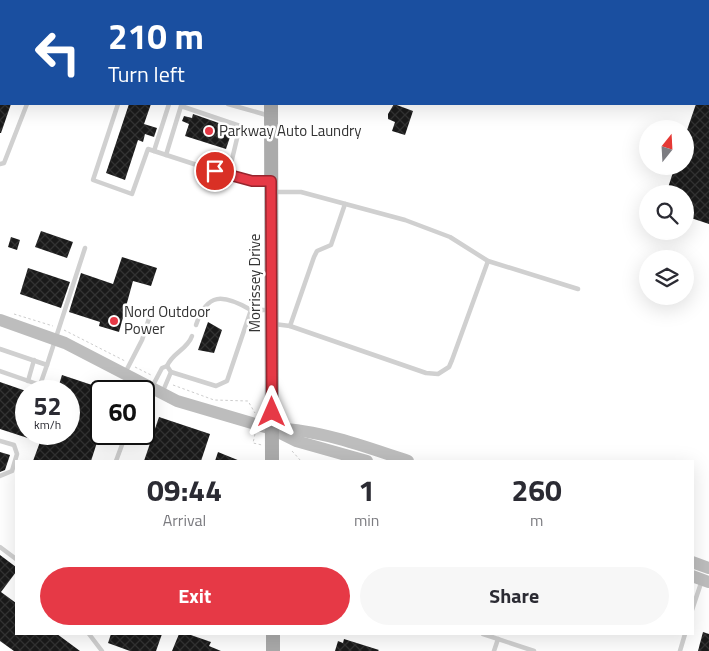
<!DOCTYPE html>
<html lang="en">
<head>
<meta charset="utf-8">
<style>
	:root { --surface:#fff; --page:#f7f7f7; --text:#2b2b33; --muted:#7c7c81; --accent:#e63946 }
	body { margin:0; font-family:"Titillium Web",sans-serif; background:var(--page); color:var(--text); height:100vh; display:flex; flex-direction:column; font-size:19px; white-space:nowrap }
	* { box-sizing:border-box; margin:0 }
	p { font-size:16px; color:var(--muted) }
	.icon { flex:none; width:28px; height:28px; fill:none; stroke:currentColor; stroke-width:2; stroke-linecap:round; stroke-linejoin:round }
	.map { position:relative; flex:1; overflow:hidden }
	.side { position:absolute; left:15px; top:460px; width:679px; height:175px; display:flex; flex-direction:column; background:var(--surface); border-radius:0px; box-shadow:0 5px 20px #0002 }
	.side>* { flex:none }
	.top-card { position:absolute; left:0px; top:0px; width:710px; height:105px; box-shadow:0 5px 20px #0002; background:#1a4fa0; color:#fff; overflow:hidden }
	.needle { width:32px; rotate:18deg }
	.buttons { position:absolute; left:639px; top:120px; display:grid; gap:10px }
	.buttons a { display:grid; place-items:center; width:55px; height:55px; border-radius:50%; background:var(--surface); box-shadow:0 5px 20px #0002; font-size:25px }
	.speed { position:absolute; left:15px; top:380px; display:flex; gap:10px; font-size:25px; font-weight:700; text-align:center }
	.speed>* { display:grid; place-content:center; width:65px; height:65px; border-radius:50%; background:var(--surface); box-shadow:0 5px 20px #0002; line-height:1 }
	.speed small { font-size:12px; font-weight:400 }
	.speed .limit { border:2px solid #111; border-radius:8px; background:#fff; color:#111 }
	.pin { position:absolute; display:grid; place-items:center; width:42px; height:42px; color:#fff; margin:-21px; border:2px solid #fff; border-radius:50%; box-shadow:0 1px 5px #0007 }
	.me { position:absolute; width:55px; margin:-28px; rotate:0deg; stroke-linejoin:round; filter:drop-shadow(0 0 4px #0008) }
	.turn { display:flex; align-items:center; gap:18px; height:105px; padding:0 25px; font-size:22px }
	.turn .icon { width:65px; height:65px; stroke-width:2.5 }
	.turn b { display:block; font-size:35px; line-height:42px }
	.eta { display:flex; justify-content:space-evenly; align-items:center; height:85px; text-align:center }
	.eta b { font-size:30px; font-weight:700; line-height:35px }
	.action { display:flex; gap:10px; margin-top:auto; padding:10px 25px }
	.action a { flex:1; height:58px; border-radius:30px; background:var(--accent); color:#fff; font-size:20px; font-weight:700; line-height:58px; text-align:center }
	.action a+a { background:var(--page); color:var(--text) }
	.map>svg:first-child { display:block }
</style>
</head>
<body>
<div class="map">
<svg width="709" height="651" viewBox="0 0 709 651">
	<defs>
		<pattern id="building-cross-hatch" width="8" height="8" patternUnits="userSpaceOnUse" patternTransform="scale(1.25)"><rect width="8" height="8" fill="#1a1a1a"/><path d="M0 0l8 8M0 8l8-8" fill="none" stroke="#333"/></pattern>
	</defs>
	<rect width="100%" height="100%" fill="#fff"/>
	<g fill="url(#building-cross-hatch)">
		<polygon points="0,104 11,104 1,133 0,133"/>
		<polygon points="129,104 151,104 144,124 157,128 154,137 145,134 143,142 138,140 125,180 106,173"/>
		<polygon points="394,104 413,111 405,135 392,131 395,122 388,119 388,114"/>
		<polygon points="696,104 709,104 709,224 685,216 685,194 666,194 675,166 685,166 685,136"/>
		<polygon points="193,114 233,128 226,149 185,136 189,124 182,121 184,116 192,118"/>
		<polygon points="41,231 73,242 67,258 35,247"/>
		<polygon points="11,237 20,240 17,250 8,247"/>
		<polygon points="122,257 157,268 151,286 133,281 119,332 99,326 100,322 69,312 81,273 113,284"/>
		<polygon points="28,268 70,282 61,308 20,294"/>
		<polygon points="208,322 222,330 214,353 198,350"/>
		<polygon points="62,375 101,388 101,430 91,461 33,461 40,442 0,429 0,382 26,391 26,434 69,434 69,391 57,391"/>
		<polygon points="159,417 210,434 201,461 144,461"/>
		<polygon points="0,452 10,455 5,470 0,472"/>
		<polygon points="218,452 240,461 215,461"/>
		<polygon points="0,555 16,567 16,572 1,592 16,603 16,634 57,634 80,651 14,651 0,641"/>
		<polygon points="703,632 709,634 709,651 698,651"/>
		<polygon points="111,634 162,634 156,651 130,651 108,643"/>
		<polygon points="179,634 188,634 211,642 209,646 221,651 172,651"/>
		<polygon points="344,639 379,650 378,651 335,651 338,641 343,643"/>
	</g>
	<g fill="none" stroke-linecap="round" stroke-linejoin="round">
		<g stroke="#cdcdcd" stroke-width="1" stroke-dasharray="2.5 2.5" stroke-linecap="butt">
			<polyline points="14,314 53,326"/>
			<polyline points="64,330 125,361"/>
			<polyline points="135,367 151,375"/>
			<polyline points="173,385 214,400 248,401 255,413"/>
			<polyline points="255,434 253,443 262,445"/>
			<polyline points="292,451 301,461"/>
			<polyline points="313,461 327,461"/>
		</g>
		<g stroke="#d0d0d0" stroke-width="4.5">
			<polyline points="30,0 34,1"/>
			<polyline points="231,0 232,1"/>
			<polyline points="309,1 309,0"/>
			<polyline points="528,1 529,0"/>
			<polyline points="639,1 639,0"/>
			<polyline points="0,29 1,29"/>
			<polyline points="118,104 93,180 132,194 148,149 154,151"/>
			<polyline points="169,104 154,151 240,179 270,181"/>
			<polyline points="228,104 270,116"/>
			<polyline points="166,155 181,106 240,126 228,176"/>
			<polyline points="0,164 4,163 27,104"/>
			<polyline points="273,192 301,192 405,220 450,237 488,261 578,289"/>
			<polyline points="274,324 290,326 426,373 438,374 449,367 452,360 488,261"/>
			<path d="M 196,325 C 207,292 223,294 251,310"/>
			<polyline points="290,326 314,257 317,251 331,245 345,204"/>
			<polyline points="0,349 47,365 85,248"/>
			<path d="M 167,366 C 173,352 187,350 192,336"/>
			<polyline points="0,371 40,385 47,365"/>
			<polyline points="171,372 216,386 227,381 251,310 270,310"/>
			<polyline points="125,373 142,340 153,306"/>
			<polyline points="28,381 34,360"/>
			<polyline points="152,387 162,368 167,366 171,372 163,391"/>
			<polyline points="0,441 14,445 17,454 12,471 0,476"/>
			<polyline points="116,461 126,434"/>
			<polyline points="0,547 16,559"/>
			<polyline points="692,610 702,580"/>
			<polyline points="89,634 102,651"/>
			<polyline points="483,634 534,651"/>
			<polyline points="494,651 498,639"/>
			<polyline points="680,651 685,634"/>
		</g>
		<g stroke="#bdbdbd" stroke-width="12">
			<polyline points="0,320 65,343 177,401 272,429 296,441 367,461"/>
			<path d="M 275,429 C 315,428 370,448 408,461"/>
			<polyline points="692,562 709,568"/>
			<polyline points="692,576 709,582"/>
		</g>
		<g stroke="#ababab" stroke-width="14">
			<polyline points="271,0 271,1"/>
			<polyline points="271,104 272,461"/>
			<polyline points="273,651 273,634"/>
		</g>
	</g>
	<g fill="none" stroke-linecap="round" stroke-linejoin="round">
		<g stroke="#96252e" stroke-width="12">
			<polyline id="route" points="215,171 252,181 271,181 272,412"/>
		</g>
		<use href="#route" stroke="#e63946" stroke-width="9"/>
	</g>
	<g fill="#e63946" stroke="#fff" stroke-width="2">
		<circle cx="209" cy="131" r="5"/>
		<circle cx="114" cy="321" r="5"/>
	</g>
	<g text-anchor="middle" stroke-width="5" stroke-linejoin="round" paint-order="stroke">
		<g font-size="15" fill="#333" stroke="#fff" text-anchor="start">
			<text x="219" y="136">Parkway Auto Laundry</text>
			<text x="124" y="317">Nord Outdoor<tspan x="124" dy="17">Power</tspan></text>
		</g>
		<g font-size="15" fill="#333" stroke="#fff">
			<text transform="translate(255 283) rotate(-90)" y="5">Morrissey Drive</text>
		</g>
	</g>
</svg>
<div class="buttons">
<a><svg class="needle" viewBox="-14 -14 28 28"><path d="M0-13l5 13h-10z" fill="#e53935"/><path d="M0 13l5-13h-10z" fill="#7c7c81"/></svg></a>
<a><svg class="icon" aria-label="search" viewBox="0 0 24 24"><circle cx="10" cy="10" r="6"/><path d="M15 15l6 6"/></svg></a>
<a><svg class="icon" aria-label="layers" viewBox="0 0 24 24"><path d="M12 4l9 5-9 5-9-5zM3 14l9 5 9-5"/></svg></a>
</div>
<div class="speed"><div>52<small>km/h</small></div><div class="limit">60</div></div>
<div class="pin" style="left:215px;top:171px;background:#d93025"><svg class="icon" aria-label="arrive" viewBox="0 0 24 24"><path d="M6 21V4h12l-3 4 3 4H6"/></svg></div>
<svg class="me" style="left:272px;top:412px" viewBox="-20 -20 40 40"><path d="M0-17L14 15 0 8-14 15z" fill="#e63946" stroke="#fff" stroke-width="4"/></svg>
<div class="top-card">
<div class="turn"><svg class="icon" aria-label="left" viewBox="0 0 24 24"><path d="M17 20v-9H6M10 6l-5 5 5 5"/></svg><div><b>210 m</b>Turn left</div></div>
</div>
<section class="side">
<div class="eta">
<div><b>09:44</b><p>Arrival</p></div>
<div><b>1</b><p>min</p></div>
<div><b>260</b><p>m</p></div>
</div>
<div class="action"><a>Exit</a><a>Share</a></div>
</section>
</div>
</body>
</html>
